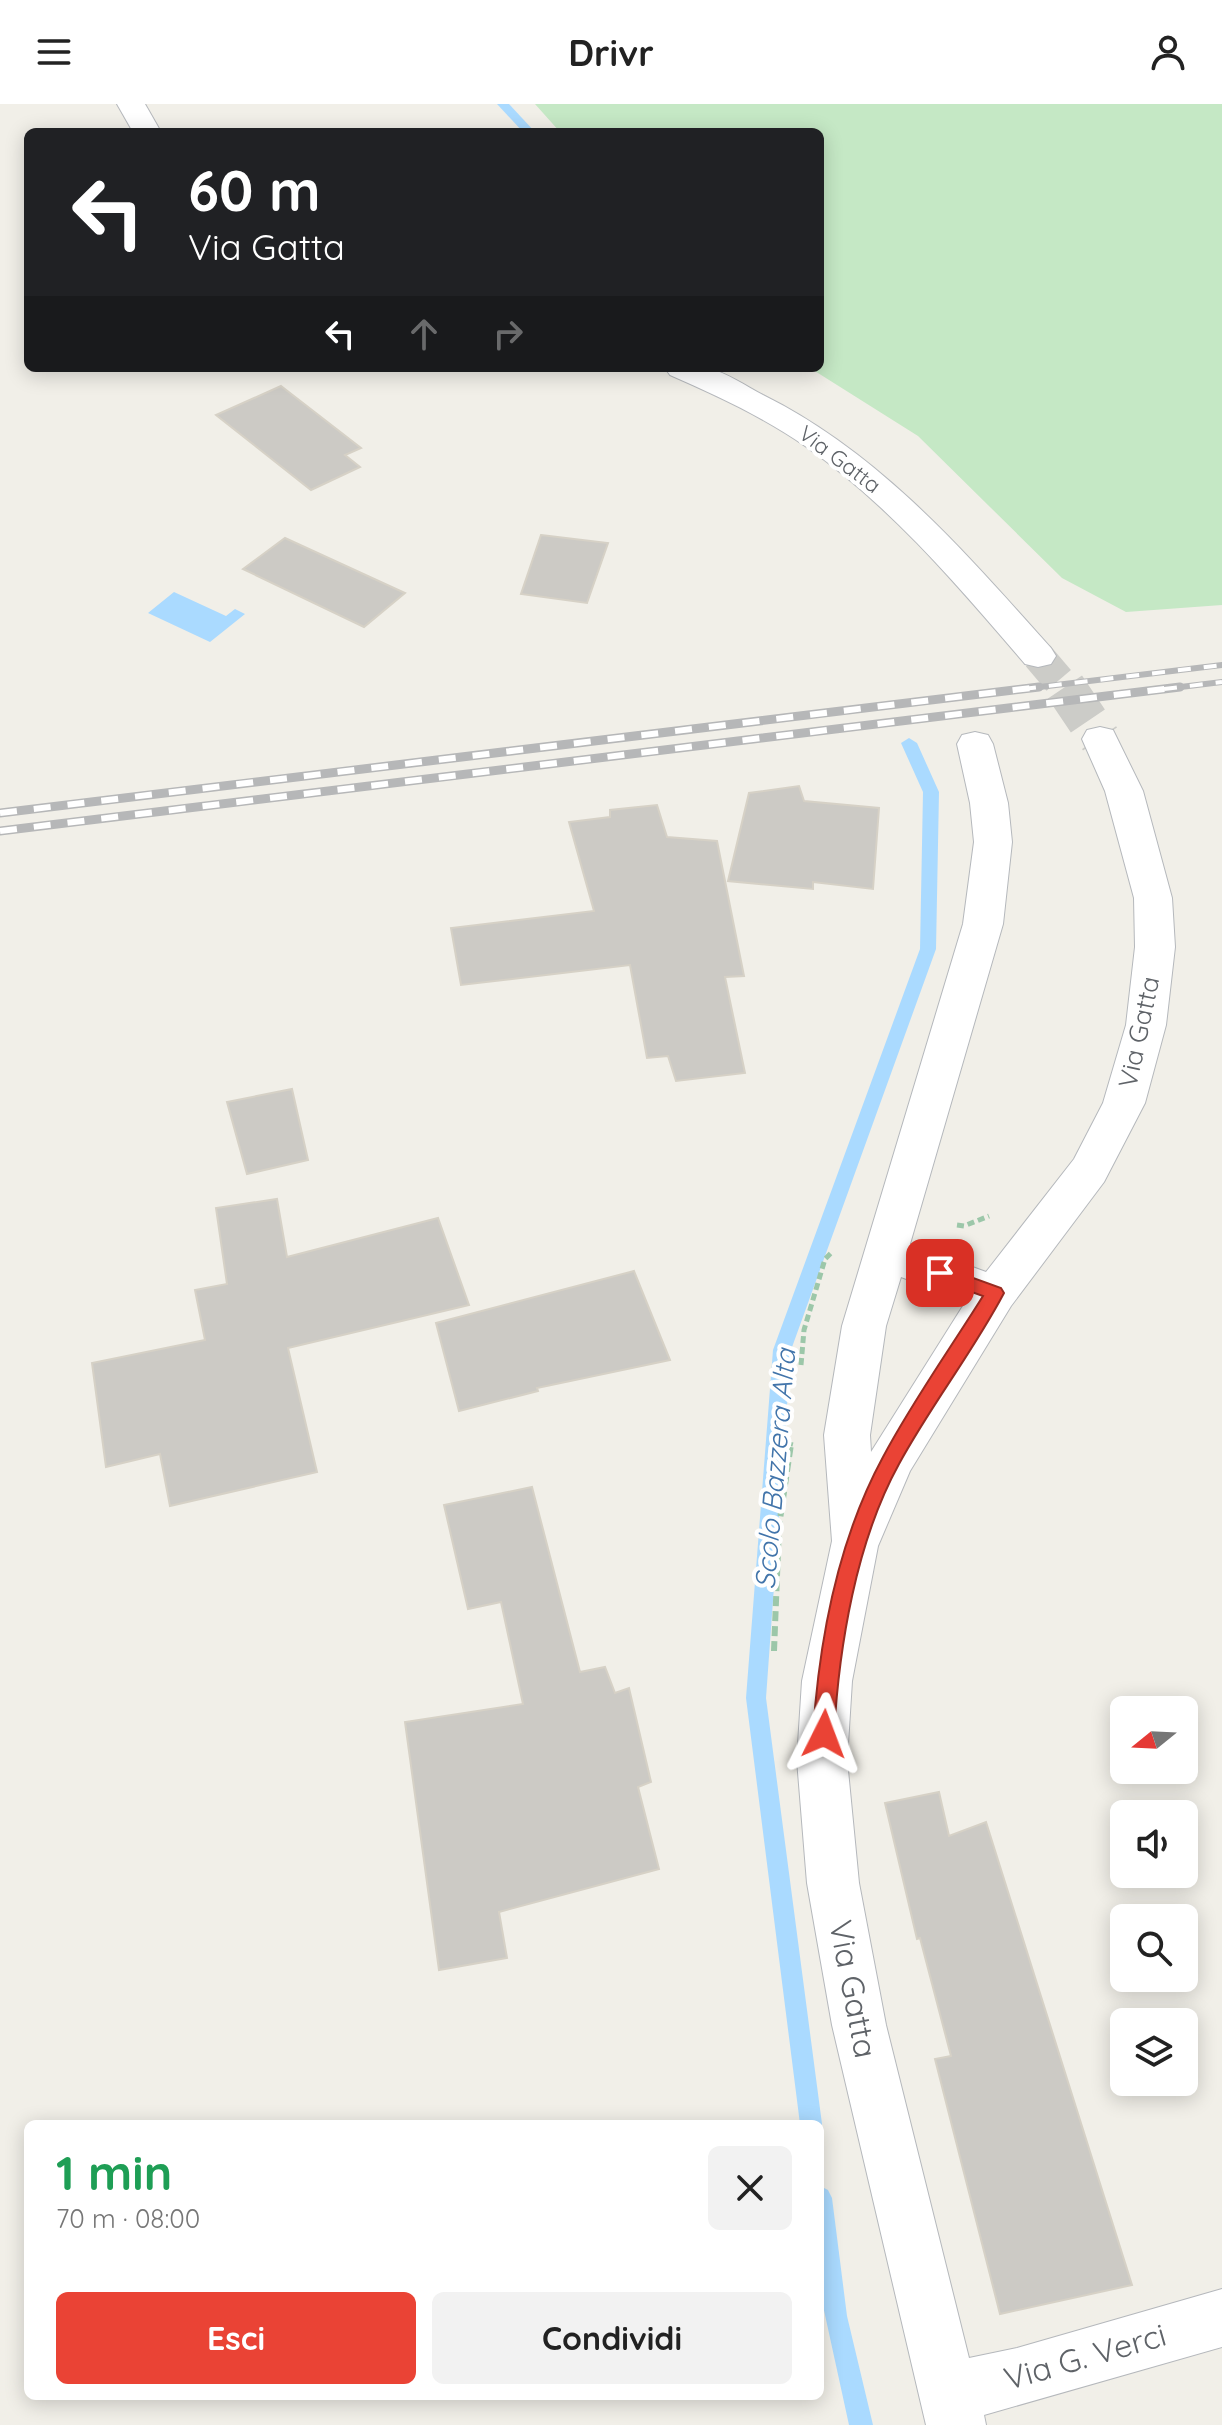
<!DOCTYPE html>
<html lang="it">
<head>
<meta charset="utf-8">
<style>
	:root { --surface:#fff; --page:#f2f2f2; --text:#222; --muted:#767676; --accent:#ea4335 }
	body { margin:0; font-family:Quicksand,sans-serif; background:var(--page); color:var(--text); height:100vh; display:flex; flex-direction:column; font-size:30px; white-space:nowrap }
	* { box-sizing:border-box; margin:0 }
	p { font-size:26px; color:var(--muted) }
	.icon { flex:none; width:44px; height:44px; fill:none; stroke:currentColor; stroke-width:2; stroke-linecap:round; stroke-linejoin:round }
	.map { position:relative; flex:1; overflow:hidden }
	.panel { position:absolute; left:24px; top:2016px; width:800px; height:280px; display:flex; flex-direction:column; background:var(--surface); border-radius:12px; box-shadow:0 4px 20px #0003 }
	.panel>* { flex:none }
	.top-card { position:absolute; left:24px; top:24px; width:800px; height:244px; border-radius:12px; box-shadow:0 4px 20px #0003; background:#202124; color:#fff; overflow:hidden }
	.needle { width:52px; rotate:252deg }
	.tools { position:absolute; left:1110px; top:1592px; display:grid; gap:16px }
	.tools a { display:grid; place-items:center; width:88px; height:88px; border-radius:12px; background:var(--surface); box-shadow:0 4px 20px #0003; font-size:40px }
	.pin { position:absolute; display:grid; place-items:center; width:68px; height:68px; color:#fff; margin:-34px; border-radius:16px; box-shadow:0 4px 12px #0006 }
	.me { position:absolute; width:88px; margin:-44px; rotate:3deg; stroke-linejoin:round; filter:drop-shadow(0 0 6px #0008) }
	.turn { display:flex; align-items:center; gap:28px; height:168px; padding:0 32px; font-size:36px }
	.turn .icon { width:104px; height:104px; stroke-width:2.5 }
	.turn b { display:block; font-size:56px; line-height:68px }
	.lanes { display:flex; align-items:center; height:76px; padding:0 32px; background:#0003; justify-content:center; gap:40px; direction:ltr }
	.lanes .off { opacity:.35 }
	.round { display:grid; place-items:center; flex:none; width:84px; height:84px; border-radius:12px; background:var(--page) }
	.head { display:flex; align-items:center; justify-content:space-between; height:136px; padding:0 32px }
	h1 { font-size:48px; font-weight:700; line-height:60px; color:#1e9e55 }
	.action { display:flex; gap:16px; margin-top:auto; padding:16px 32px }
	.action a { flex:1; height:92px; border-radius:12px; background:var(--accent); color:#fff; font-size:32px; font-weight:700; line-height:92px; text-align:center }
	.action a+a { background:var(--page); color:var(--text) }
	header { display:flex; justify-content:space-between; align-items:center; height:104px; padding:0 32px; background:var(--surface); font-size:36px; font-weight:700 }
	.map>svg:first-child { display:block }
</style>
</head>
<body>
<header><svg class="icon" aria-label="menu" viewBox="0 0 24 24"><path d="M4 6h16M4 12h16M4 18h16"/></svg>Drivr<svg class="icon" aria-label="person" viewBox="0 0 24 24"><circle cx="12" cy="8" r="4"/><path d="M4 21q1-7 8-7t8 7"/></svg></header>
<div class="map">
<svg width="1222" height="2321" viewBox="0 0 1222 2321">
	<rect width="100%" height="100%" fill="#f1efe8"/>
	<polygon fill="#c5e8c5" points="535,0 1222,0 1222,501 1126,508 1062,474 918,332 810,264 820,264 820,28 560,28"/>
	<polygon fill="#aadaff" points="174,488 226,512 235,505 245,510 210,538 148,509"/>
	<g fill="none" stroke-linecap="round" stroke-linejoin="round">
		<g fill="#aadaff" fill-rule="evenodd">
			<polygon points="497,0 509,0 535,28 523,28"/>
			<polygon points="909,634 917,639 939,688 936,845 791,1246 766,1594 822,2020 820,2026 820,2020 800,2020 746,1594 773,1246 920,845 923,688 901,639"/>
			<polygon points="820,2082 828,2086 832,2094 847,2212 873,2321 849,2321 820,2188"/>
		</g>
	</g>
	<g fill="#cccac5" stroke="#d6d1c6" stroke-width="2">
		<polygon points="281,282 361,344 345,351 360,363 311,386 216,311"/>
		<polygon points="541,431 608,439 587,499 521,490"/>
		<polygon points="285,434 405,489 364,523 243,465"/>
		<polygon points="799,682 804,697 879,704 873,785 813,778 813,785 728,777 749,689"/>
		<polygon points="657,701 667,733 717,737 744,872 725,873 745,969 676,977 668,952 647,954 630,861 461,881 451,824 594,807 569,718 610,713 610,706"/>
		<polygon points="292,985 308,1056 247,1070 227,998"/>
		<polygon points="277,1095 287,1153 438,1114 469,1201 288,1244 317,1368 170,1402 160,1350 106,1363 92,1259 205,1236 195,1186 227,1180 216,1104"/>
		<polygon points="634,1167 670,1256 537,1284 538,1287 459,1307 436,1219"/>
		<polygon points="532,1383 580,1568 605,1563 615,1589 629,1584 651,1678 638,1683 659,1765 499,1808 507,1854 439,1866 405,1618 523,1600 501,1498 468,1505 444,1401"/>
		<polygon points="939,1688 949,1732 986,1718 1132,2181 1000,2210 935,1955 951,1952 920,1834 917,1835 885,1699"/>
	</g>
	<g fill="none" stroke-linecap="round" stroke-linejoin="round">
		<polyline stroke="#ccccc8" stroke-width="32" stroke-dasharray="32 16" stroke-linecap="butt" points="1038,552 1066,585"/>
		<polyline stroke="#ccccc8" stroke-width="41" stroke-dasharray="41 20" stroke-linecap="butt" points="1065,583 1100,635"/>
		<g stroke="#b5b8bc" stroke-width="2">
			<g id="minor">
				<polygon points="117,0 145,0 161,28 133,28"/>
				<path d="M 665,264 C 678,264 695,261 708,264 C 727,269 746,282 763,291 C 880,349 965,448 1051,544 L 1056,552 L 1051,560 L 1038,563 L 1025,560 C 958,482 890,401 805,342 C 763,313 716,291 670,271 Z"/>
				<path d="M 1100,623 L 1113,626 L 1143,687 L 1172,794 L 1175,843 L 1166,921 L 1145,999 L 1104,1078 L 1011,1202 L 910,1367 L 878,1442 L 852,1577 L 847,1656 L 859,1779 L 886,1921 L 969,2254 L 1017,2244 L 1222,2185 L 1222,2243 L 984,2311 L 986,2321 L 926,2321 L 832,1921 L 807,1779 L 797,1656 L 802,1577 L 832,1437 L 824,1331 L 842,1222 L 963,820 L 974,738 L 970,699 L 957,640 L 962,631 L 975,628 L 988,631 L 993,640 L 1008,699 L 1012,738 L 1003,820 L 910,1140 L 986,1168 L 1074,1055 L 1103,999 L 1126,921 L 1135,843 L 1134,794 L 1105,687 L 1082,635 L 1087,626 ZM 901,1173 L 966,1197 L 871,1348 L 870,1331 L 886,1222 Z"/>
			</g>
		</g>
		<g stroke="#9cc7a9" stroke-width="5" stroke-dasharray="7 4" stroke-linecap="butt">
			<polyline points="957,1121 964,1122 989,1112"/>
			<polyline points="801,1261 804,1226 825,1155 831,1149"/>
			<polyline points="790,1342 791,1338"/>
		</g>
		<polyline stroke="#9cc7a9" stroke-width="6" stroke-dasharray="10 5" stroke-linecap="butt" points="774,1547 779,1422 791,1340"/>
		<use href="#minor" fill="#fff" fill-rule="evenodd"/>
		<g stroke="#b6b7b8" stroke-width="6">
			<g id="rail-far1">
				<polyline points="1023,585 1222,561"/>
				<polyline points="1164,585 1222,578"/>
			</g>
		</g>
		<g stroke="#b6b7b8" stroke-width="9">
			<g id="rail">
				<polyline points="0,709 1039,583"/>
				<polyline points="0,727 1180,583"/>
			</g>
		</g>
		<use href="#rail-far1" stroke="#fff" stroke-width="4" stroke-dasharray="13" stroke-linecap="butt"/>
		<use href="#rail" stroke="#fff" stroke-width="6" stroke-dasharray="17" stroke-linecap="butt"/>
	</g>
	<path fill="#ea4335" stroke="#982c22" stroke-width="2" d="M 940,1162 L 1001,1184 L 1004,1189 C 973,1248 931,1301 899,1360 C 856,1438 839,1542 834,1630 L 831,1637 L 824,1639 L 816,1637 L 813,1630 C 819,1536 838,1436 883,1353 C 912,1298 950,1245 983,1192 L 933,1174 L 931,1169 Z"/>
	<g text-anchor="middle" stroke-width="8" stroke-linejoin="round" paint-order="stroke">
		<g font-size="22" fill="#5f6368" stroke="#fff">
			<text transform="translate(840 355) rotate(37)" y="8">Via Gatta</text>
		</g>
		<g font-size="26" fill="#5f6368" stroke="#fff">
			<text transform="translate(1139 928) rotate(-78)" y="9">Via Gatta</text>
		</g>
		<g font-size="28" font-style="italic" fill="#4174aa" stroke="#fff">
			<text transform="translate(775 1365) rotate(-85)" y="10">Scolo Bazzera Alta</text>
		</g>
		<g font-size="32" fill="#5f6368" stroke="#fff">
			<text transform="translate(853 1885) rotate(79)" y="11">Via Gatta</text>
			<text transform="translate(1085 2253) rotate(-16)" y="11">Via G. Verci</text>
		</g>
	</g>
</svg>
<div class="tools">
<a><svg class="needle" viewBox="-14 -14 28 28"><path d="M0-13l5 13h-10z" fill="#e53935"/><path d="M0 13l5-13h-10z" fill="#767676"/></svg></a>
<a><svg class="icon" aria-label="sound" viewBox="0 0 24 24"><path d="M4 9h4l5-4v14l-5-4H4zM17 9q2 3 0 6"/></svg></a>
<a><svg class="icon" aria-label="search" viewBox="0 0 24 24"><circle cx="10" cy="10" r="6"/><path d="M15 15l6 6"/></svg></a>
<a><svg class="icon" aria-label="layers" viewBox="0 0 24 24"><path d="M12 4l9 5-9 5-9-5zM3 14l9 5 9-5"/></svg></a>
</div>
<div class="pin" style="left:940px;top:1169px;background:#d93025"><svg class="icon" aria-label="arrive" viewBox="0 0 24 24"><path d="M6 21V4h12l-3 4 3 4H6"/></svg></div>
<svg class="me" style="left:824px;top:1630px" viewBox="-20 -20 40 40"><path d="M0-17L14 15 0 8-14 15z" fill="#ea4335" stroke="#fff" stroke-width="4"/></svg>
<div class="top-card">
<div class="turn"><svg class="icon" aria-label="left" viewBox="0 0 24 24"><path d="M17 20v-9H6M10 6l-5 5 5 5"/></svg><div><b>60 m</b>Via Gatta</div></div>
<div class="lanes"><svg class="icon" aria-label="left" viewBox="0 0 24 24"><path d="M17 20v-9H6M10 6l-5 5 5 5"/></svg><svg class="icon off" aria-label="ahead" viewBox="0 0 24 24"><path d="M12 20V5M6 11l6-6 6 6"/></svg><svg class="icon off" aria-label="right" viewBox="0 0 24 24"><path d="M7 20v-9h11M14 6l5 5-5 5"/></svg></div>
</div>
<section class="panel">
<div class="head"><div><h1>1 min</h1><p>70 m · 08:00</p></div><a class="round"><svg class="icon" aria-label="close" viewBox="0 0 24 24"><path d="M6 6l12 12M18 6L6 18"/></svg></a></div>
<div class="action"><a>Esci</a><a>Condividi</a></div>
</section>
</div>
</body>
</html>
